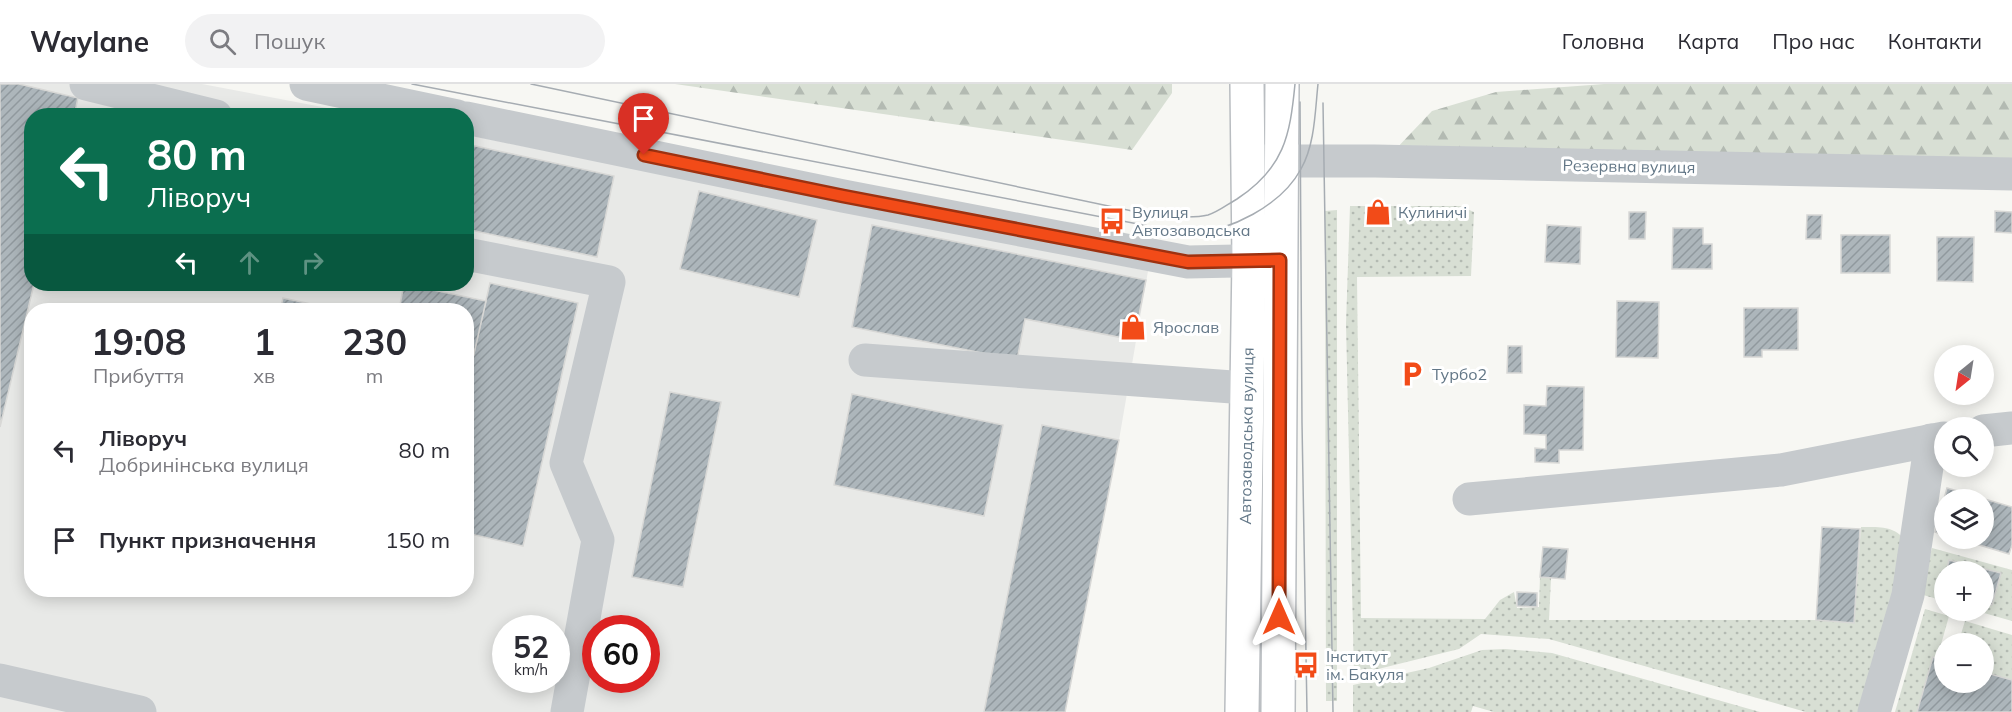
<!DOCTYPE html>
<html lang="uk">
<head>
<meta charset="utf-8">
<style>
	:root { --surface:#fff; --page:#f2f2f3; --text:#2b2b33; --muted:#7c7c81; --line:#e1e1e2 }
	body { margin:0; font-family:Mulish,sans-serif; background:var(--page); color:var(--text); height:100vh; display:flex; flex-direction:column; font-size:22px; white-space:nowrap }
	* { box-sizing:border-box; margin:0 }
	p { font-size:20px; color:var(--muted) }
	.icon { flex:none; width:33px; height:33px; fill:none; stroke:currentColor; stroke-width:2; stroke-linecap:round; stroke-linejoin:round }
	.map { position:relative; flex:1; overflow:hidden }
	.drawer { position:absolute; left:24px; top:219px; width:450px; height:294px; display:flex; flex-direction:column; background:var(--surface); border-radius:24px; box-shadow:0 3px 15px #0003 }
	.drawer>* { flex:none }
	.guide { position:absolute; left:24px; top:24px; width:450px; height:183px; border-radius:24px; box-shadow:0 3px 15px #0003; background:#0b6e4f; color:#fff; overflow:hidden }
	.needle { width:39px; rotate:210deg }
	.fabs { position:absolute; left:1934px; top:261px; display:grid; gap:12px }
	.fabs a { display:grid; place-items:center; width:60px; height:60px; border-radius:50%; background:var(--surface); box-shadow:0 3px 15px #0003; font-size:30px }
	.speed { position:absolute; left:492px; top:531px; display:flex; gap:12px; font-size:30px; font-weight:700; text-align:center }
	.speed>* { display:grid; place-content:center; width:78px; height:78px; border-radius:50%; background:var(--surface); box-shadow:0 3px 15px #0003; line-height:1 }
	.speed small { font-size:15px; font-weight:400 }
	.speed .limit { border:9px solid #d22; background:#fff; color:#111 }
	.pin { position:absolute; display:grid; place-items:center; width:51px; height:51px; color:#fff; margin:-62px -26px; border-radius:50% 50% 50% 0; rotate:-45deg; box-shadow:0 0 6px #0007 }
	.pin .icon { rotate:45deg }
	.me { position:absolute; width:66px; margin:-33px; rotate:0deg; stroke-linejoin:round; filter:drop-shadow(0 0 4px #0008) }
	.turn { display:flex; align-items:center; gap:21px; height:126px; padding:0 24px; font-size:27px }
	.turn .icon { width:78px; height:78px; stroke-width:2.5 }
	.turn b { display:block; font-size:42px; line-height:51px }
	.lanes { display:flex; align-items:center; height:57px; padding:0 24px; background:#0003; justify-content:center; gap:30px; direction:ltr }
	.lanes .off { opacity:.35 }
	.eta { display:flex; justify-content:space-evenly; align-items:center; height:102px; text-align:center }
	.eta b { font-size:36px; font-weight:700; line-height:42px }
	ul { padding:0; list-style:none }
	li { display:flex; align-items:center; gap:18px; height:90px; padding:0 24px }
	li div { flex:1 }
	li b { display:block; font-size:22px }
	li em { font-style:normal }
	header { display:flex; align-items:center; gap:36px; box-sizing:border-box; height:84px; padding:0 30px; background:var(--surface); border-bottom:2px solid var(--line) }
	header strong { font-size:28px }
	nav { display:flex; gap:33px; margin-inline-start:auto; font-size:21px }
	.search { width:420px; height:54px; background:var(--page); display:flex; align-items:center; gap:15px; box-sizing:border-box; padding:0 21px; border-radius:33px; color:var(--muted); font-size:22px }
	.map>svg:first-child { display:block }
</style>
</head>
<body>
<header>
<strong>Waylane</strong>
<div class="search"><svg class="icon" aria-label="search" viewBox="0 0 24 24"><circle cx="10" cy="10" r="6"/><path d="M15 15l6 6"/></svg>Пошук</div>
<nav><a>Головна</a><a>Карта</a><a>Про нас</a><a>Контакти</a></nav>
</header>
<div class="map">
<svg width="2012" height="628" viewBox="0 0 2012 628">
	<defs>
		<pattern id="grass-dots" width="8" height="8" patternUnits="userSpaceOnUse" patternTransform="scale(1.5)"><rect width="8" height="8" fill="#d8dfd4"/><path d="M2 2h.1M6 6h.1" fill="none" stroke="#b3bab2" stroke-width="1.8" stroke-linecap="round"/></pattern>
		<pattern id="forest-firs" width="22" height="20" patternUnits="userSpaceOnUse" patternTransform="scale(1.5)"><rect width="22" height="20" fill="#d8dfd4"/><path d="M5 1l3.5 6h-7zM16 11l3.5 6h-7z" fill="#b3bab2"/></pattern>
		<pattern id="building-hatch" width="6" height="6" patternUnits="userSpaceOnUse" patternTransform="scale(1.5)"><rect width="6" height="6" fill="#adb6bb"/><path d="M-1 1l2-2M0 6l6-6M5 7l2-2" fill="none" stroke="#90999e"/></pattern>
	</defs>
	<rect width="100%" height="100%" fill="#f7f7f3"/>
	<path fill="#e8e9e7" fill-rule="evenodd" d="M 0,0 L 202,0 L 364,31 L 32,32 L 32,200 L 466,200 L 467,51 L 1148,187 L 1119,356 L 1065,628 L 0,628 ZM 32,226 L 466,226 L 466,506 L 32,506 ZM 506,544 L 556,544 L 556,596 L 506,596 ZM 596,544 L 646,544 L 646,596 L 596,596 Z"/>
	<g fill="url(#grass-dots)">
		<path d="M 1350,122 L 1460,122 L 1474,128 L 1471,192 L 1357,193 L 1361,534 L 1485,535 L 1500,516 L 1514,508 L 1517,524 L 1539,523 L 1540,493 L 1551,494 L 1549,536 L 1816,536 L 1854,539 L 1861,443 C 1878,443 1897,441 1906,459 L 1865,628 L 1806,628 L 1549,555 L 1481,550 L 1459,565 L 1354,591 L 1346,240 Z"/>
		<polygon points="1337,126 1337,617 1326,617 1325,127"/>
		<polygon points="1932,464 2012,486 2012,537 1977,527 1983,526 1983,488 1944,488 1944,517 1920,510"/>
		<polygon points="1925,525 1949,532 1922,628 1895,628"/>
		<polygon points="1965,537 2012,551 2012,597 1983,588 1983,560 1958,560"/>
		<polygon points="1505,565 1552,569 1760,628 1494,628 1473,622 1471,628 1353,628 1353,601 1429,584 1482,566"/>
	</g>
	<g fill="url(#forest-firs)">
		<polygon points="675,0 1172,0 1172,9 1132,66"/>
		<polygon points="1604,0 2012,0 2012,78 1393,68 1432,27 1496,8"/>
	</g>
	<g fill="url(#building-hatch)" stroke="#d8d8d6" stroke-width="1.5">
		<polygon points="0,0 19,0 78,14 74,32 32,32 32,200 34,200 0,343"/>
		<polygon points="466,60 614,92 597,173 466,145"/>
		<polygon points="699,107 817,136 799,213 680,185"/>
		<polygon points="1995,127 2012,128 2012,149 1995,148"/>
		<polygon points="1629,128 1646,128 1645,155 1629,155"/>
		<polygon points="1807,131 1822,131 1821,155 1806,155"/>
		<polygon points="872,141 1146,196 1134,256 1025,235 1017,276 852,243"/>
		<polygon points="1547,141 1581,143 1580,180 1545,178"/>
		<polygon points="1673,144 1703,144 1703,160 1712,160 1712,185 1672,185"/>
		<rect x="1841" y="151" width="49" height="38"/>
		<polygon points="1937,153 1974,153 1973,198 1937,197"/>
		<polygon points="490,199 578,219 523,462 466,449 466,304"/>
		<polygon points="404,200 486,217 466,304 466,226 399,226"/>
		<polygon points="283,214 339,226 280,226"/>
		<polygon points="1617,217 1659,218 1658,274 1616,273"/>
		<polygon points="1744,224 1798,224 1798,266 1762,266 1762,273 1744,273"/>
		<polygon points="1508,262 1522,262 1522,289 1507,289"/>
		<polygon points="1547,302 1584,303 1583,366 1559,366 1559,379 1535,378 1535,364 1546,365 1546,351 1524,350 1524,321 1546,322"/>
		<polygon points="670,308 721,318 683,503 632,493"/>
		<polygon points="852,310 1003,341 984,432 834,401"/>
		<polygon points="1042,341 1119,356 1065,628 984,628"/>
		<polygon points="1947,404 2012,423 2012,461 2009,470 1956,454 1983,454 1983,416 1944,416 1944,451 1935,448"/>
		<polygon points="1822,443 1860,445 1854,539 1816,536"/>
		<polygon points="1543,463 1568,465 1565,495 1540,493"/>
		<polygon points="1949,476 2001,489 1992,521 1983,519 1983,488 1946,488"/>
		<polygon points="1517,508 1537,509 1537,523 1517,522"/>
		<polygon points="1933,573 1944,576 1944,598 1983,598 1983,588 2012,596 2012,628 1917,628"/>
	</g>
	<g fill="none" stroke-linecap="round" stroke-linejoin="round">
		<g stroke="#b9bdc1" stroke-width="36">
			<g id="major">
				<path id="s1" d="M 1242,628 L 1249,175 L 1247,0"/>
				<polyline points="1278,628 1282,0"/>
			</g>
		</g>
		<g stroke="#c6cacd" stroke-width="33">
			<polyline points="86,0 216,32"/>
			<polyline points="306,0 457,32"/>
			<polyline points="466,34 843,112 1188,178 1278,176"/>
			<polyline points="1252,77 1375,77 2012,90"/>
			<polyline points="466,170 609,198 566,379 598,456 567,628"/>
			<polyline points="865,276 1246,304"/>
			<polyline points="1983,347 2012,344"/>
			<polyline points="1469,415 1781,386 1944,354"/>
			<polyline points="0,596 140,628"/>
			<polyline points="1874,628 1908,511 1931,356"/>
		</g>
		<use href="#major" stroke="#fff" stroke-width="33"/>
		<g stroke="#a6acb2" stroke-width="1.5">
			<path d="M 412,0 L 1190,150 C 1230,147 1281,122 1301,85 C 1315,60 1315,28 1318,0"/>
			<path d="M 531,0 L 1156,132 C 1172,132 1193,135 1208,131 C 1218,128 1228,120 1237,115 C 1284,84 1290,52 1295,0"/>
			<polyline points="1300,18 1302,339 1307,628"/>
			<polyline points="1323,19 1333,628"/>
		</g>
	</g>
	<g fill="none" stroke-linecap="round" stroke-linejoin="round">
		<g stroke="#9d3110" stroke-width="15">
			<polyline id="route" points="644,71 843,112 1188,178 1280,176 1279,533"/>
		</g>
		<use href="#route" stroke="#f24b18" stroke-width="10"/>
	</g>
	<defs>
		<g id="shop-bare" transform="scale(2.07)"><path d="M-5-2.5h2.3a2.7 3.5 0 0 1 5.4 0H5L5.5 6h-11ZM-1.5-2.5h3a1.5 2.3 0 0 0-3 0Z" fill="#f24b18" stroke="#fff" stroke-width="2.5" paint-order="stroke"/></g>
		<g id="bus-bare" transform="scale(2.07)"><path d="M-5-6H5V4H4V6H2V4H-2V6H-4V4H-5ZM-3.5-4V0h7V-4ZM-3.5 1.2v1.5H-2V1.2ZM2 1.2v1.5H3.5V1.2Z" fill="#f24b18" stroke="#fff" stroke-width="2.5" paint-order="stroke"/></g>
		<g id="parking-bare" transform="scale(2.07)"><path d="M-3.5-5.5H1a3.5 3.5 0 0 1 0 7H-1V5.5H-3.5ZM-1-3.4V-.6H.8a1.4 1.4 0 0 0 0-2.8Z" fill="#f24b18" stroke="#fff" stroke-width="2.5" paint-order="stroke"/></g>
	</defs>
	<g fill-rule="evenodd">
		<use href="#shop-bare" x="1378" y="128"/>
		<use href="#bus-bare" x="1112" y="137"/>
		<use href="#shop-bare" x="1133" y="243"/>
		<use href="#parking-bare" x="1412" y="290"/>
		<use href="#bus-bare" x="1306" y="581"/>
	</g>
	<g text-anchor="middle" stroke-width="6" stroke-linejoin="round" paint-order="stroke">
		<g font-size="16" fill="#637787" stroke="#fff">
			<text transform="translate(1629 82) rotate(1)" y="6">Резервна вулиця</text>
			<text dy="6" stroke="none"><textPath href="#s1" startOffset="276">Автозаводська вулиця</textPath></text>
		</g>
		<g font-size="16" fill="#637787" stroke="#fff" text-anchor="start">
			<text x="1132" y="134">Вулиця<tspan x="1132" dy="18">Автозаводська</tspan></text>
			<text x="1398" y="134">Кулиничі</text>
			<text x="1153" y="249">Ярослав</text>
			<text x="1432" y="296">Турбо2</text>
			<text x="1326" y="578">Інститут<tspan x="1326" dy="18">ім. Бакуля</tspan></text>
		</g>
	</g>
</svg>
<div class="fabs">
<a><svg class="needle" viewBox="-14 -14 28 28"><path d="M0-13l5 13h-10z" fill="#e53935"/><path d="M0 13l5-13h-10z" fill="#7c7c81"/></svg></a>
<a><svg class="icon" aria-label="search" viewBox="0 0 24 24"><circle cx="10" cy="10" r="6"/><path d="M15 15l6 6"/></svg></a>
<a><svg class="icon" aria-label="layers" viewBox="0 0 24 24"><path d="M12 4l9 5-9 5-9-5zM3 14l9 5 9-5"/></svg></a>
<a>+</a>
<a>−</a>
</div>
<div class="speed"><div>52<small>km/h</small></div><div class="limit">60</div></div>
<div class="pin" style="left:644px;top:71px;background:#d93025"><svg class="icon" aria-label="arrive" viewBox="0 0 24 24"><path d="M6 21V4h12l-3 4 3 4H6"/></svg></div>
<svg class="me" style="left:1279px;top:533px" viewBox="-20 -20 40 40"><path d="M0-17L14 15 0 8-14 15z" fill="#f24b18" stroke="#fff" stroke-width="4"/></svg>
<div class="guide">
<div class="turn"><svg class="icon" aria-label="left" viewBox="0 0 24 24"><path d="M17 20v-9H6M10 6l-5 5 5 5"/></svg><div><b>80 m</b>Ліворуч</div></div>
<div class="lanes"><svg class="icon" aria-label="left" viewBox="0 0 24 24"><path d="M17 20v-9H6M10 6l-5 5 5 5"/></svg><svg class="icon off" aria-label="ahead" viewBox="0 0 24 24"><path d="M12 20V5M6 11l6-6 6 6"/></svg><svg class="icon off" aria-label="right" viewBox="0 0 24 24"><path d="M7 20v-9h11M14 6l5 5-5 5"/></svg></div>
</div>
<section class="drawer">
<div class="eta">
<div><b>19:08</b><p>Прибуття</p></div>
<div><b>1</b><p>хв</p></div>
<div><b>230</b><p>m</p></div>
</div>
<ul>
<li><svg class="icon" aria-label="left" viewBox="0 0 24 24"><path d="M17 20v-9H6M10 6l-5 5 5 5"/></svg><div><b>Ліворуч</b><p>Добринінська вулиця</p></div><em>80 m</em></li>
<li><svg class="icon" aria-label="arrive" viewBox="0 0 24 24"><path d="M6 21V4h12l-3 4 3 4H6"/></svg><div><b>Пункт призначення</b></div><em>150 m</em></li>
</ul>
</section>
</div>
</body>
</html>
